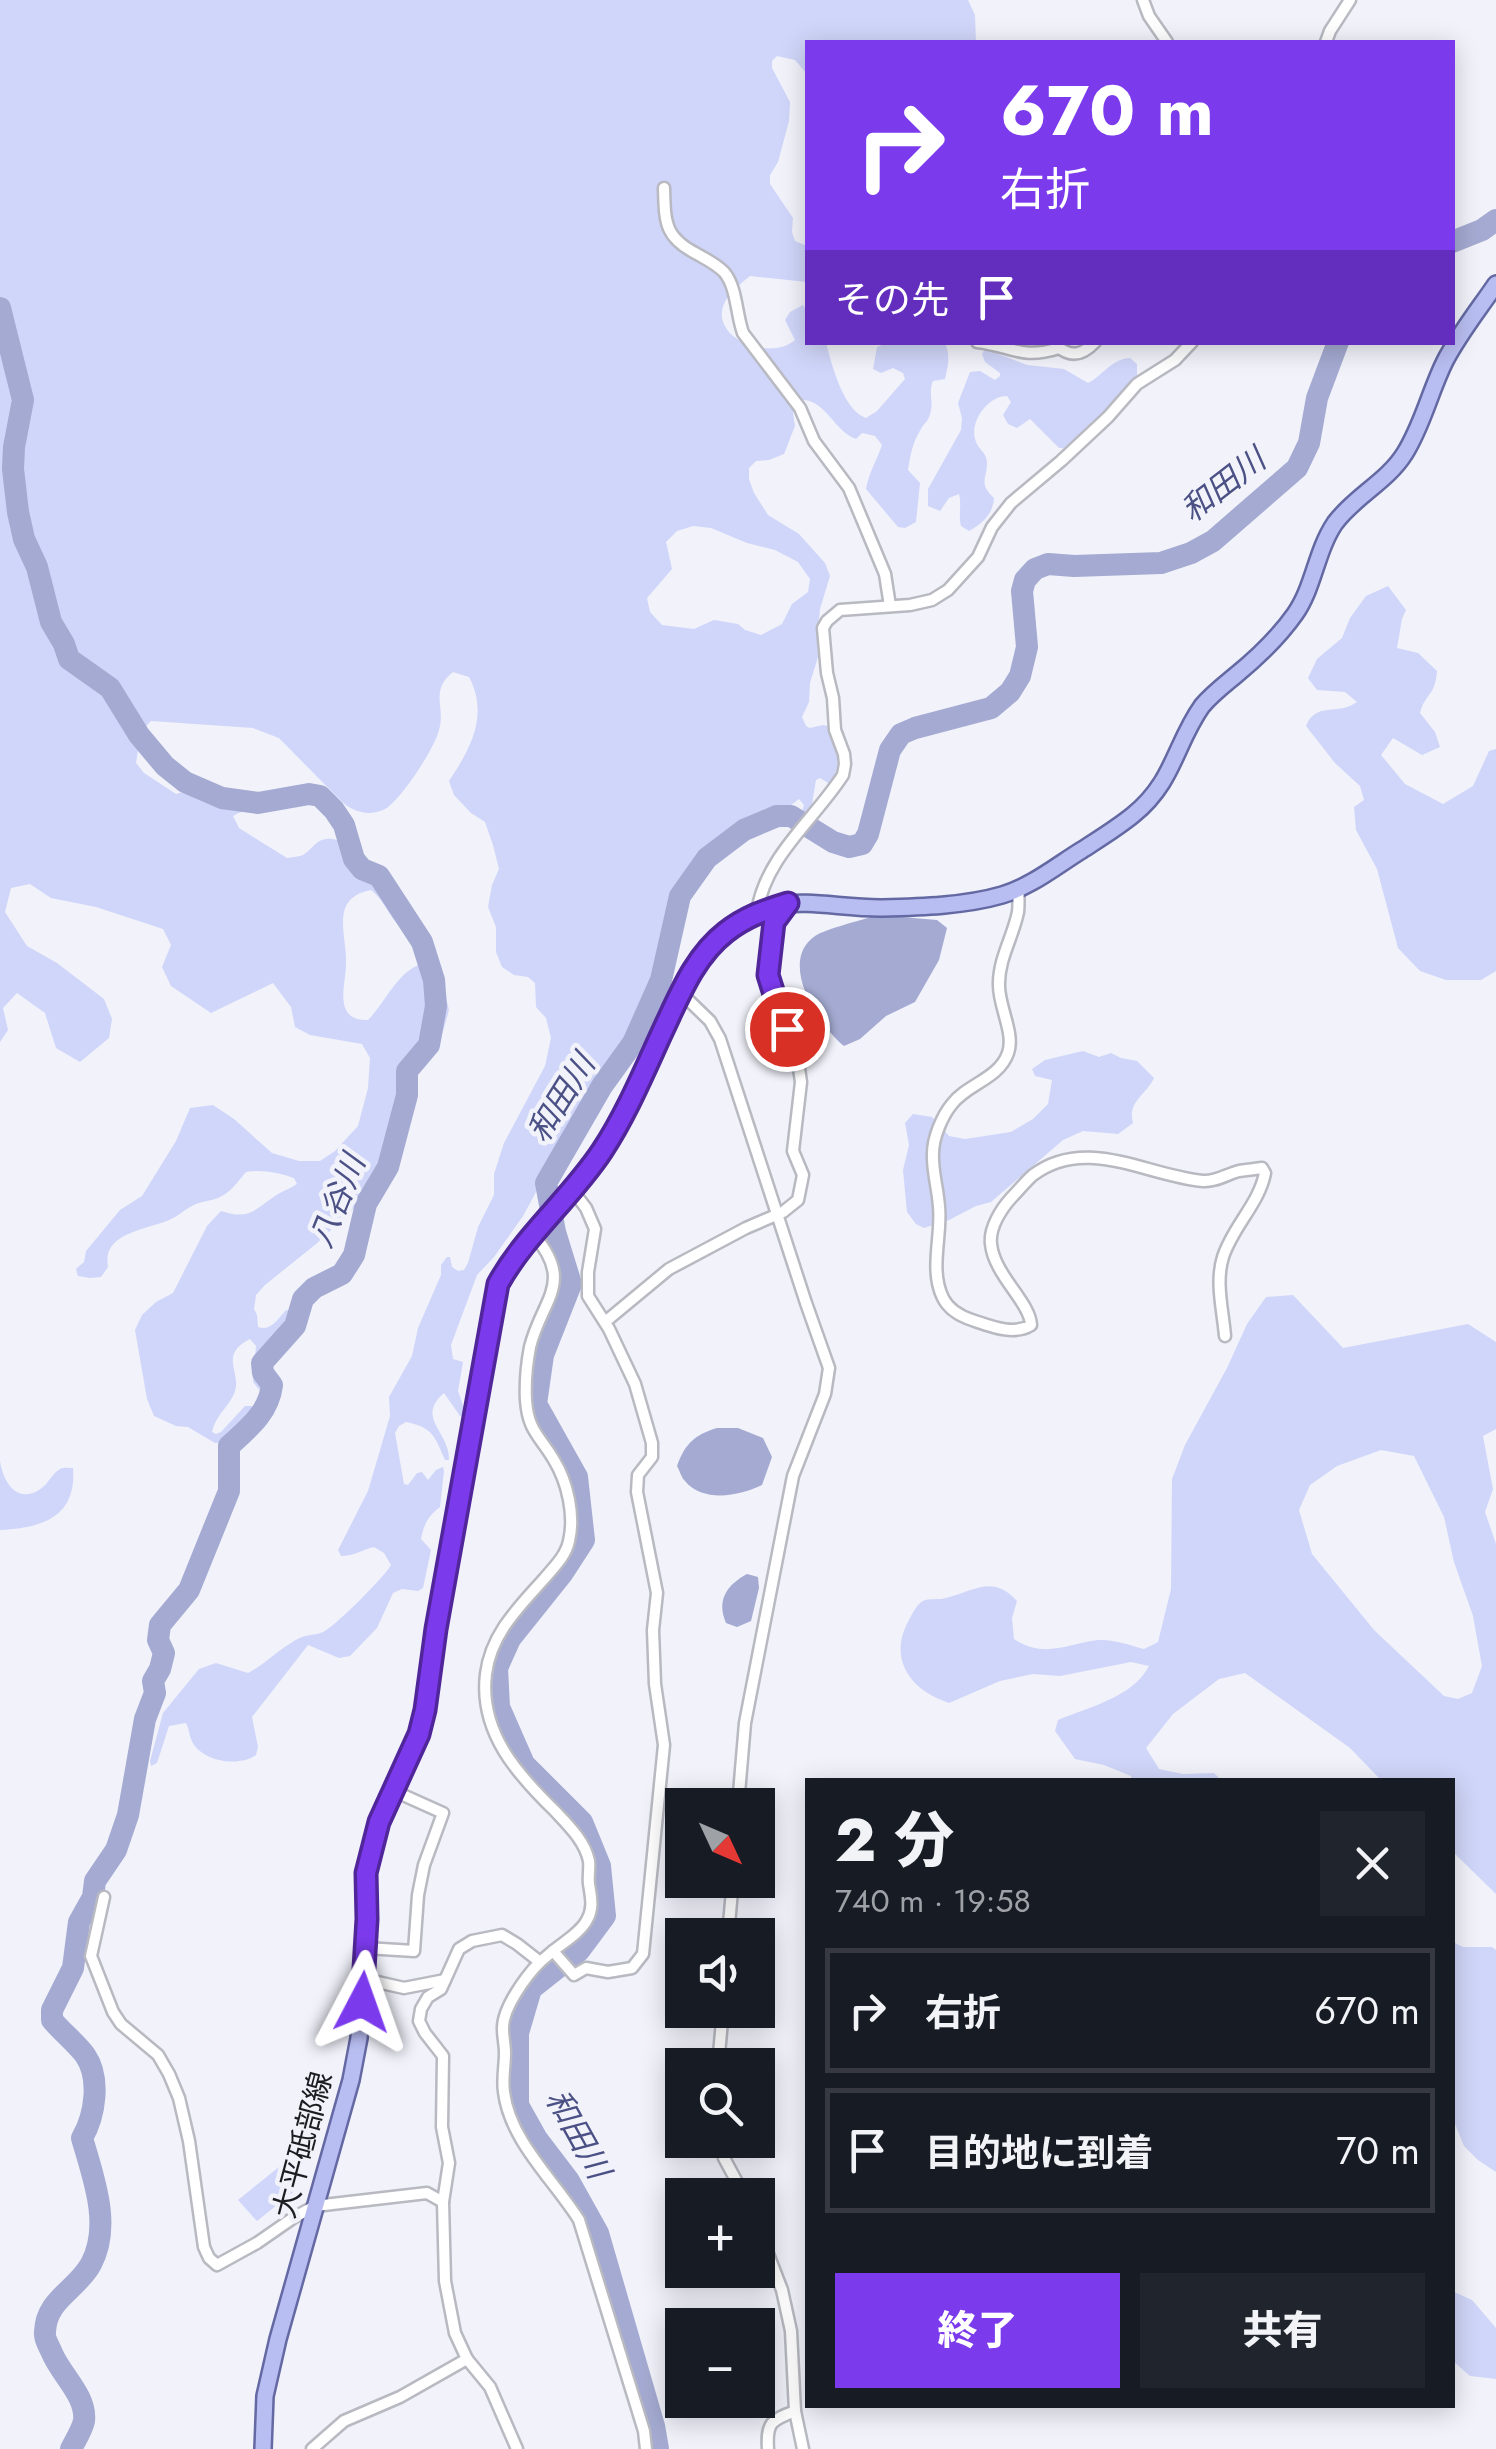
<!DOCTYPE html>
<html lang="ja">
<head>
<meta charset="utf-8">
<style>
	:root { --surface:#171b24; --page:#20242c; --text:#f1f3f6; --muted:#9ea1a6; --line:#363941; --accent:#7c3aed }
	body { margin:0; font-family:Jost,"Noto Sans JP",sans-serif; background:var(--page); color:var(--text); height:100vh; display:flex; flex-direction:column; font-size:38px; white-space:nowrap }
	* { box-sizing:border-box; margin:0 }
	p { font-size:32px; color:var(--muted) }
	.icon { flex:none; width:55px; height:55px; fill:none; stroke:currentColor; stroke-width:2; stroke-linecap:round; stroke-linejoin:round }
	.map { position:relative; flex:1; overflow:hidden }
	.side { position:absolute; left:805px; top:1778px; width:650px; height:630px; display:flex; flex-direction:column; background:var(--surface); border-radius:0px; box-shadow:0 5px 25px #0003 }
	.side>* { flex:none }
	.hud { position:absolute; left:805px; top:40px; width:650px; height:305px; border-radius:0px; box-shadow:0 5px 25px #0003; background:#7c3aed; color:#fff; overflow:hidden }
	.needle { width:65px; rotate:134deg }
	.tools { position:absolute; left:665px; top:1788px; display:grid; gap:20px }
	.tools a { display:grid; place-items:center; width:110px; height:110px; border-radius:0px; background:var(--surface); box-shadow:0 5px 25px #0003; font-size:50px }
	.pin { position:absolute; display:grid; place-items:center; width:85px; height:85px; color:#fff; margin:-42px; border:5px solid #fff; border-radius:50%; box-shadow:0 2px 10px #0007 }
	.me { position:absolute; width:110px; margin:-55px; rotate:4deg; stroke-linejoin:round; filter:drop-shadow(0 0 8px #0008) }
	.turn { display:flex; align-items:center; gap:35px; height:210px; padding:0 30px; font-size:45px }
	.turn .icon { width:130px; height:130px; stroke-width:2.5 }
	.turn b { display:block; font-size:70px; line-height:85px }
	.then { display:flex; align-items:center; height:95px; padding:0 30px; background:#0003; gap:20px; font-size:38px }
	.round { display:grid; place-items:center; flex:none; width:105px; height:105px; border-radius:0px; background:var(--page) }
	.head { display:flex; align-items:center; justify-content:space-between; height:170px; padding:0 30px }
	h1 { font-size:60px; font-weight:800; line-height:75px }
	.cta { display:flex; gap:20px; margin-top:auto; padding:20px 30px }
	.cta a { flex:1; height:115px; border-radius:0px; background:var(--accent); color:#fff; font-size:40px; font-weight:800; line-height:115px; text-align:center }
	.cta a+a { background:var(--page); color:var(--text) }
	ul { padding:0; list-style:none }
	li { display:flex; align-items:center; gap:30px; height:125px; margin:0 20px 15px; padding:0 10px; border:5px solid var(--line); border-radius:0px }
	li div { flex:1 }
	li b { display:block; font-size:38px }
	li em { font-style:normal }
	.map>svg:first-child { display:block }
</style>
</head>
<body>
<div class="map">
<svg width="1496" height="2449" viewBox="0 0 1496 2449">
	<rect width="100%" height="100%" fill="#f1f2fa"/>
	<g fill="#d0d6f9" fill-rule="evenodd">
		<path d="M 0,0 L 968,0 L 975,15 L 976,42 L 808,42 L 807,74 L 795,60 L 777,56 L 772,61 L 772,68 L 790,102 L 789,121 L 778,162 L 770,175 L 770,184 L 793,218 L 792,232 L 795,241 L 807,246 L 807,282 L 750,276 C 743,282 732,290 727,298 C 703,336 769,363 795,340 L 785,320 L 790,312 L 803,305 L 807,311 L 808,342 L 826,343 C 832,365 843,410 866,418 L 877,411 L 905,379 L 903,373 L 893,368 L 881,373 L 873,369 L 877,347 L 890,342 L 944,342 C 951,353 948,366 945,379 L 933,381 C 928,392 934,403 930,414 C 927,424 926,420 921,429 C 913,441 910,456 908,470 L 920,483 L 916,522 L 905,528 L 898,527 L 866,489 C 869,472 877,460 882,445 L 875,436 L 862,433 L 856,439 C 834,431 826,400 802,400 L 793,413 L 795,426 L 784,454 L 769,460 L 756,461 L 749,468 L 749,479 L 754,493 L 768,515 L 799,534 L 825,563 L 830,576 L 820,609 L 817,638 L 818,657 L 810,683 L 809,702 L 802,717 L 806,726 L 810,728 L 823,725 L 828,726 C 837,745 843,765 830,784 L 820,778 L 816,780 L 811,810 L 806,816 L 801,815 L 804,805 L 799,799 L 787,808 C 775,805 772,808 764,817 L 747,819 L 720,837 L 705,852 L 677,894 L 659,969 L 635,1027 L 584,1104 L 523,1216 L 494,1257 L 477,1275 L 451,1345 L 453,1359 L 463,1362 L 458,1391 L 465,1411 L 463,1417 L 460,1416 L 444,1393 C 415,1418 450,1432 449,1460 L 445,1460 C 435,1437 433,1427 406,1422 L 399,1426 L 395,1433 L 404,1484 L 408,1485 L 417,1473 L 422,1472 L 428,1480 L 436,1470 L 443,1467 L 444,1471 L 440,1507 C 428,1516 424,1524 421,1539 L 431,1550 L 423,1588 L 418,1591 L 402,1589 L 393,1593 L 377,1628 L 350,1656 L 339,1658 L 308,1645 L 252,1717 L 258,1747 L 256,1755 C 238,1768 199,1761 191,1739 C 189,1734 189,1728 186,1723 L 169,1726 L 157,1763 L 151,1766 L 150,1761 L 163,1713 L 199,1669 L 216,1663 L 248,1673 C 265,1664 277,1651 294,1641 C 307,1633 315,1636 323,1632 C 335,1627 386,1575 391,1565 L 384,1553 L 374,1547 C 361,1550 354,1556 341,1556 L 338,1550 L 368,1491 L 390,1416 L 389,1397 L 412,1356 L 418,1328 L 441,1275 L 441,1265 L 447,1257 L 450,1257 L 452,1267 L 458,1271 L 464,1270 L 468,1263 L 478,1227 L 494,1195 L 494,1174 L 504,1143 L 545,1066 L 551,1038 L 546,1018 L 536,1007 L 535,983 L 528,977 L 514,975 L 502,967 L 496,952 L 496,927 L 488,907 L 492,885 L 499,869 L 493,845 L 485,822 L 471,813 L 454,795 L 449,781 C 471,748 489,715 469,677 L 453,672 C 429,691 446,707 439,730 C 435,748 400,801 385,809 C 369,817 353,812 341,801 L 279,738 L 253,728 L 151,721 L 141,731 L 136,763 L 144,773 L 176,794 L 202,786 L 234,793 L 274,797 L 274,801 C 261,808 246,808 233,816 L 239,828 L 287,858 C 288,858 301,856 303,855 C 310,851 314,843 322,840 C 355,829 396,901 417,921 L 421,928 L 419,931 C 391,933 390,904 371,890 C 329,898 347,934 346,964 C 346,985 332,1021 368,1020 C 386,1002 396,973 421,964 L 431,970 L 442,981 L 449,1010 L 439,1045 L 412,1069 L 410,1079 L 412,1091 L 397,1132 L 392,1162 L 384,1176 L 350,1212 L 316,1244 L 265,1285 L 256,1295 L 254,1309 L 257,1315 L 258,1327 C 270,1332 278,1319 286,1310 L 294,1311 C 294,1335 261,1343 258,1374 L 263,1380 L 265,1388 L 261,1392 L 253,1382 L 256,1346 L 250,1339 C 216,1356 245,1374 233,1396 C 226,1409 215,1417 212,1432 L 216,1434 L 221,1432 L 245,1406 L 251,1406 L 257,1410 L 255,1417 L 244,1429 L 225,1442 L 215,1443 L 188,1427 L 176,1426 L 154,1416 L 147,1399 L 135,1330 L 142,1315 L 156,1302 L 173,1293 L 207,1226 L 221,1211 C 249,1220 253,1211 275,1196 C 282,1191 290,1189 297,1184 L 294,1178 C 281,1173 260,1169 246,1172 C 237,1182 232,1192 218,1198 C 211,1201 203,1201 196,1204 C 186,1208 179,1216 169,1220 C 146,1230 101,1233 108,1267 L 101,1277 L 90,1278 L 78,1276 L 76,1269 L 84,1262 L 86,1251 L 120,1210 L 142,1196 L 176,1141 L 190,1108 L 213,1105 L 234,1119 L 272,1153 L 299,1161 L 320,1161 L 335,1151 L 358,1126 L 368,1088 L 370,1058 L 362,1044 L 310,1035 L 295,1027 L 291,1007 L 273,983 L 211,1013 L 171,986 L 162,967 L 171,945 L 163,929 L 96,907 L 51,898 L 30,884 L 11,888 L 5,912 L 27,946 L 57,963 L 104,999 L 112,1019 L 109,1038 L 80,1062 L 56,1048 L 45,1013 L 17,993 L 3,1008 L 8,1030 L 0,1042 ZM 693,526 L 711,528 L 747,543 L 775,550 L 798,562 L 810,579 L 808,592 L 792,604 L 782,624 L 761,635 L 745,630 L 738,624 L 714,620 L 694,629 L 662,625 L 650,612 L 647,598 L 672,569 L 666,542 L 677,531 Z"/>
		<path d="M 985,349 L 1027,365 L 1064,369 L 1088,383 C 1104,375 1111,359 1130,358 L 1137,364 L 1137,376 L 1103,412 L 1064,448 L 1059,448 L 1030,419 L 1017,428 L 1008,424 L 1003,415 L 1011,402 L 1007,396 C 988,396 968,422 976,442 C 979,450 986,452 987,462 C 987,480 978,483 994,498 C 993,514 983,523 969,531 L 961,526 C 958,515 962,506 959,494 L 949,498 L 940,511 L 928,506 L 928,489 L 961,430 L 962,418 L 958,403 L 970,372 L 980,371 L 995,380 L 1000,376 L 1000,373 L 985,362 L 982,354 Z"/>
		<path d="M 1388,586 L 1406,610 L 1402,619 L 1397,648 L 1418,653 L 1437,671 C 1435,697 1425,693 1420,713 L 1435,732 L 1440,747 L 1422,755 L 1393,738 L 1381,755 L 1405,784 L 1443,804 L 1473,786 L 1489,751 L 1496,749 L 1496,971 L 1481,980 L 1446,980 L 1420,971 L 1398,948 L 1377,869 L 1356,830 L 1354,807 L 1364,800 L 1360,786 L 1335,763 L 1306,726 C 1316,701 1338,716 1357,702 L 1345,692 L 1317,690 L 1308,678 L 1317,659 L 1342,638 L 1350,618 L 1366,596 Z"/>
		<path d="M 1083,1051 L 1099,1057 L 1111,1053 L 1121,1058 L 1137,1061 L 1154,1078 C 1146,1095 1127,1102 1133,1123 L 1118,1134 L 1083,1131 L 1063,1140 L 991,1202 L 976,1206 L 949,1220 L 924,1228 L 916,1224 L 907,1212 L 903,1170 L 909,1145 L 905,1123 L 913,1114 L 932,1117 L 949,1136 L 965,1139 L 1011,1132 L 1033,1119 L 1048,1104 L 1052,1080 L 1035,1076 L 1032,1069 L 1045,1060 Z"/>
		<path d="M 1293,1295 L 1343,1348 L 1468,1324 L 1496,1342 L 1496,1429 L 1483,1436 L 1493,1489 L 1485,1512 L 1496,1544 L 1496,1894 L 1453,1852 L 1452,1780 L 1381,1780 L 1350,1748 L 1245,1673 L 1219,1679 L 1173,1714 L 1146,1748 L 1159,1769 L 1183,1774 L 1214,1773 L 1221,1780 L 1132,1780 L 1131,1776 L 1104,1765 L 1075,1759 L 1055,1731 L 1058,1720 C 1089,1707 1133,1697 1149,1666 L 1131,1662 L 1060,1676 L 1033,1674 L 1000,1681 L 949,1703 C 911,1691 887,1659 909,1620 C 912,1614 917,1604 923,1601 C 929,1598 940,1600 946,1598 C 974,1591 993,1574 1017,1601 L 1012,1618 L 1014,1639 C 1044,1659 1066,1644 1098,1640 C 1113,1639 1130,1645 1144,1649 L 1158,1642 L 1171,1589 L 1172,1479 L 1185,1445 L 1227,1368 L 1247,1324 L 1266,1297 ZM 1381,1450 L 1414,1456 L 1444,1517 L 1454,1562 L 1473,1616 L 1482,1666 L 1472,1693 L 1458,1699 L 1444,1696 L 1374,1630 L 1312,1554 L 1299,1510 L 1310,1485 L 1337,1466 Z"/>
		<path d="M 0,1461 C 3,1481 16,1504 39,1490 C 46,1486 50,1478 56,1472 C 63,1466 64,1468 73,1468 C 77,1518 41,1528 0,1530 Z"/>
		<polygon points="1453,1942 1463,1947 1492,1947 1496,1950 1496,2172 1478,2160 1464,2146 1453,2119"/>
		<polygon points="279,2167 297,2189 257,2221 238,2200"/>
		<polygon points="1452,2291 1472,2300 1496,2328 1496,2379 1470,2376 1453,2361"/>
	</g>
	<g fill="#a4aad1">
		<path d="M 877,915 L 937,920 L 947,928 L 939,960 L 915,1002 L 886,1016 L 860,1039 L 844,1046 C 819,1026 777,962 815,936 C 825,929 863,920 877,915 Z"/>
		<path d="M 717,1428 L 738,1428 L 763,1438 L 772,1457 L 762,1485 C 740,1496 703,1503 685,1481 C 681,1477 680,1471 677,1466 C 685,1444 694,1435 717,1428 Z"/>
		<path d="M 747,1574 L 758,1577 L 759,1588 L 751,1621 L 737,1627 L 726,1623 C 716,1600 727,1585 747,1574 Z"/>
	</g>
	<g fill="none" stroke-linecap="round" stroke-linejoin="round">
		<g stroke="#a4aad1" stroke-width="22">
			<polyline points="1452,242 1482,230 1496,220"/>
			<path d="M 0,308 L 23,400 L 14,447 L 13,469 L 18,512 L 24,539 L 37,567 L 51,622 L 64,644 L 69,659 L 110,688 L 139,735 L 165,766 L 185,782 L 222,798 L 258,803 L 309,794 L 320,796 L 334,810 L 344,825 L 354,859 L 362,869 L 379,876 L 422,942 L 434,980 L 436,1006 L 429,1045 L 407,1071 L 407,1095 L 388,1167 L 366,1204 L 354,1255 L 342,1274 L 314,1288 L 303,1299 L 295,1326 L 262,1363 L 263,1373 L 272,1385 C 269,1412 249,1428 229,1446 L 229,1491 L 189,1590 L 160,1625 L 158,1640 L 164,1653 L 160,1669 L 153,1681 L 155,1693 L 145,1719 L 128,1815 L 116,1850 L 95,1881 L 93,1897 L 79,1922 L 73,1968 L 52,2010 L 52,2020 C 62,2032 76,2043 85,2055 C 101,2078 95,2116 82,2138 C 93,2177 112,2225 91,2264 C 77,2290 46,2299 45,2332 C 44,2338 49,2346 52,2353 C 61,2375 87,2396 84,2421 C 82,2430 75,2441 71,2449"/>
			<polyline points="658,2449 654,2426 598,2233 569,2181 537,2139 518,2105 518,2033 531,1989 579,1951 605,1916 600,1866 582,1822 524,1764 499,1707 497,1668 510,1639 562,1574 584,1540 577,1477 536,1404 543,1355 571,1284 555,1232 546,1183 602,1086 633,1043 661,980 680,896 707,858 744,830 777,816 791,816 833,842 849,847 862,844 868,834 890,750 901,734 915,728 991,708 1010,692 1020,676 1027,647 1022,591 1025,580 1035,569 1048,564 1074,566 1161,563 1191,553 1213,541 1297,468 1309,443 1317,398 1338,342"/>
		</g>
		<g stroke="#b8b9c1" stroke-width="15">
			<g id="street">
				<polyline points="1143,0 1149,16 1167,42"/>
				<polyline points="1326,42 1330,31 1350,0"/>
				<path d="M 664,188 C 665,222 664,237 697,254 C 706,259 716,264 724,272 C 737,287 736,314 743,333 L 800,408 L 814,441 L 849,488 L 885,574 L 890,606"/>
				<path d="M 977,342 C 1012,346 1021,360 1059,348"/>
				<path d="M 1057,346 C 1071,358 1083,355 1095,342"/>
				<path d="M 1019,889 C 1018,896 1019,905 1018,912 C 1013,937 998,960 999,986 C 999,1007 1015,1034 1008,1053 C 999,1079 967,1084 952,1104 C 942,1116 933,1138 933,1153 C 932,1171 938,1189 939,1207 C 942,1236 929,1270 943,1298 C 949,1310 960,1316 972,1320 C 990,1326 1014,1336 1031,1325 C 1030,1302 994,1275 991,1244 C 989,1228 1001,1209 1012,1197 C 1019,1190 1026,1181 1033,1175 C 1086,1135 1147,1176 1203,1181 C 1216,1182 1227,1174 1239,1171 C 1247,1170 1255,1169 1262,1168 L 1265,1173 C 1259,1204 1233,1226 1223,1257 C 1215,1282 1223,1311 1225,1336"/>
				<path d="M 757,912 C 765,857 814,820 843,775 L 845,764 L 844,754 L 835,730 L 833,698 L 827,673 L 823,628 L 827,621 L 840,610 L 910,605 L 932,600 L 948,590 L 978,557 L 992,527 L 1011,503 L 1061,461 L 1108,417 L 1137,384 L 1175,360 L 1192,342"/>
				<polyline points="680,992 710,1021 720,1039 806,1303 829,1368 825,1394 793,1476 745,1723 738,1805"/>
				<path d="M 534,1235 C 575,1283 542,1299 530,1347 C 527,1363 525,1383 526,1400 C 528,1431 540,1436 554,1460 C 568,1483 575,1516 569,1541 C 566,1556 554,1567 544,1579 C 518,1608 491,1634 486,1674 C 479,1732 517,1774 555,1811 C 568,1825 585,1841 589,1861 C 590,1868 588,1876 589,1884 C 591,1897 594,1908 587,1920 C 580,1933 564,1942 553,1951"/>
				<polyline points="605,1322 669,1269 746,1228 783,1212 798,1200 803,1175 793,1151 801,1082 796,1048 779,1010 768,975 774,922 787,904"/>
				<polyline points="104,1897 91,1956 113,2012 121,2024 158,2055 169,2074 179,2098 189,2141 204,2247 209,2258 217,2265 257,2243 293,2218 315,2206 427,2193 443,2202"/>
				<polyline points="728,1935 733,1880"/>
				<polyline points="366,1948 414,1951 418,1895 424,1865 443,1813 394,1791"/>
				<path d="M 540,1962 C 526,1976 502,2009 503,2029 C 503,2037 505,2045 505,2053 C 505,2066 502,2079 504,2092 C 510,2141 554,2180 579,2220 L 644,2431 L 646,2449"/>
				<polyline points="364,1979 404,1988 445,1980"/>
				<polyline points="718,2065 723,2010"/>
				<polyline points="721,2140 724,2158 744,2195"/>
				<polyline points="758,2228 782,2290 791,2331 795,2411 803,2449"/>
				<polyline points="312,2449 344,2421 400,2397 467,2359"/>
				<polyline points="517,2449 490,2387 467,2359 455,2333 445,2281 443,2202 449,2163 442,2127 443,2056 425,2033 419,2021 421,2009 428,1997 441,1989 459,1949 472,1941 502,1935 517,1944 540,1962 553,1951 574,1975 586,1968 608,1972 632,1968 643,1954 664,1745 655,1684 653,1630 657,1593 637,1492 638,1475 652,1457 652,1443 635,1384 609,1329 588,1296 588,1272 595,1229 586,1208 573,1191"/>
				<path d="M 768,2449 C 766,2422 772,2420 795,2411"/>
			</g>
		</g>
		<g stroke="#6469a3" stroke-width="20">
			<path id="primary" d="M 263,2449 L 265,2396 L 278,2339 L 351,2080 L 359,2038 L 364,1979 L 366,1873 L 379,1823 L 419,1734 L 425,1709 L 436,1629 L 494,1300 C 503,1269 523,1248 544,1224 C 566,1199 588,1174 606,1145 C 645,1081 668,989 720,937 C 770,886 819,908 880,908 C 919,907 964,906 1002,895 C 1032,886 1056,866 1082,850 C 1099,839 1117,828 1133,815 C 1174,782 1175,744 1202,706 C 1212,694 1224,685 1236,675 C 1258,657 1278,638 1295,614 C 1314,587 1316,551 1335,523 C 1355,496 1387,482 1405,453 C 1423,424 1430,391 1445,361 C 1459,334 1479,309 1496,284"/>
		</g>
		<use href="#street" stroke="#fff" stroke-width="10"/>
		<use href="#primary" stroke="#b9bef2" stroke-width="15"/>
	</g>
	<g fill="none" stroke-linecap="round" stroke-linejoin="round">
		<g stroke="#51269a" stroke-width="25">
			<path id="route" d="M 362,2002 L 367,1919 L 366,1873 L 379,1822 L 419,1734 L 425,1710 L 436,1629 L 498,1284 C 525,1235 571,1198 602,1151 C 627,1113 645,1069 664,1028 C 680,994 695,956 726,932 C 745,917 765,910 788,903 L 774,922 L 768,975 L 779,1010 L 787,1029"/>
		</g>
		<use href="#route" stroke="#7c3aed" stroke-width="18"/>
	</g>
	<g text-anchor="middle" stroke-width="9" stroke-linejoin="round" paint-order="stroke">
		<g font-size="30" fill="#1c1d20" stroke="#f1f2fa">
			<text transform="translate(303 2145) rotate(-75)" y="10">大平砥部線</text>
		</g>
		<g font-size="32" font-style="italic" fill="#4b5085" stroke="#f1f2fa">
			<text transform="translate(1223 485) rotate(-38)" y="11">和田川</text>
			<text transform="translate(561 1098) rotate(-58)" y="11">和田川</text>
			<text transform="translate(337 1201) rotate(-68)" y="11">八谷川</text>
			<text transform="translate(578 2134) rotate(61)" y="11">和田川</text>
		</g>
	</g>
</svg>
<div class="tools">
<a><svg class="needle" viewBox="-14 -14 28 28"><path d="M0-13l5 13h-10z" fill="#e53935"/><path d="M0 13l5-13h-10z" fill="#9ea1a6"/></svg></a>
<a><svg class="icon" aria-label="sound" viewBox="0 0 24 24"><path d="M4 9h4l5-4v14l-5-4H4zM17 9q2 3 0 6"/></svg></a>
<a><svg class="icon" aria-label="search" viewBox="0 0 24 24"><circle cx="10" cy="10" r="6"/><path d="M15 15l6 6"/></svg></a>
<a>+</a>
<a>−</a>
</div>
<div class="pin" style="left:787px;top:1029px;background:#d93025"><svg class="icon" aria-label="arrive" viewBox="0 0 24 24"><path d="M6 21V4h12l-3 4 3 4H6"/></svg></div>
<svg class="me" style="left:362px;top:2002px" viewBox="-20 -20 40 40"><path d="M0-17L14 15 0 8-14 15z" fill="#7c3aed" stroke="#fff" stroke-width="4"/></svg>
<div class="hud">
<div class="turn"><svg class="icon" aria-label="right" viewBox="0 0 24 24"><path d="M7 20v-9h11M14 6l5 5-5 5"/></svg><div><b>670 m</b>右折</div></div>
<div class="then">その先<svg class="icon" aria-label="arrive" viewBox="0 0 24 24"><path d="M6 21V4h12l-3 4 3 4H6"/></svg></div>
</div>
<section class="side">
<div class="head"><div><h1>2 分</h1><p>740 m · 19:58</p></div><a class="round"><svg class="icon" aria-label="close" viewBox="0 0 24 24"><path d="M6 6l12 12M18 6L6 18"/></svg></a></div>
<ul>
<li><svg class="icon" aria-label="right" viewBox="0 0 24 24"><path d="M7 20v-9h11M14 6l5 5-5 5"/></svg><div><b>右折</b></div><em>670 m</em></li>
<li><svg class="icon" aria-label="arrive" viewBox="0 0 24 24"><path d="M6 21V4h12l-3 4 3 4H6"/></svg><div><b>目的地に到着</b></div><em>70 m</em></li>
</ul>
<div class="cta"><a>終了</a><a>共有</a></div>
</section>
</div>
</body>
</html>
